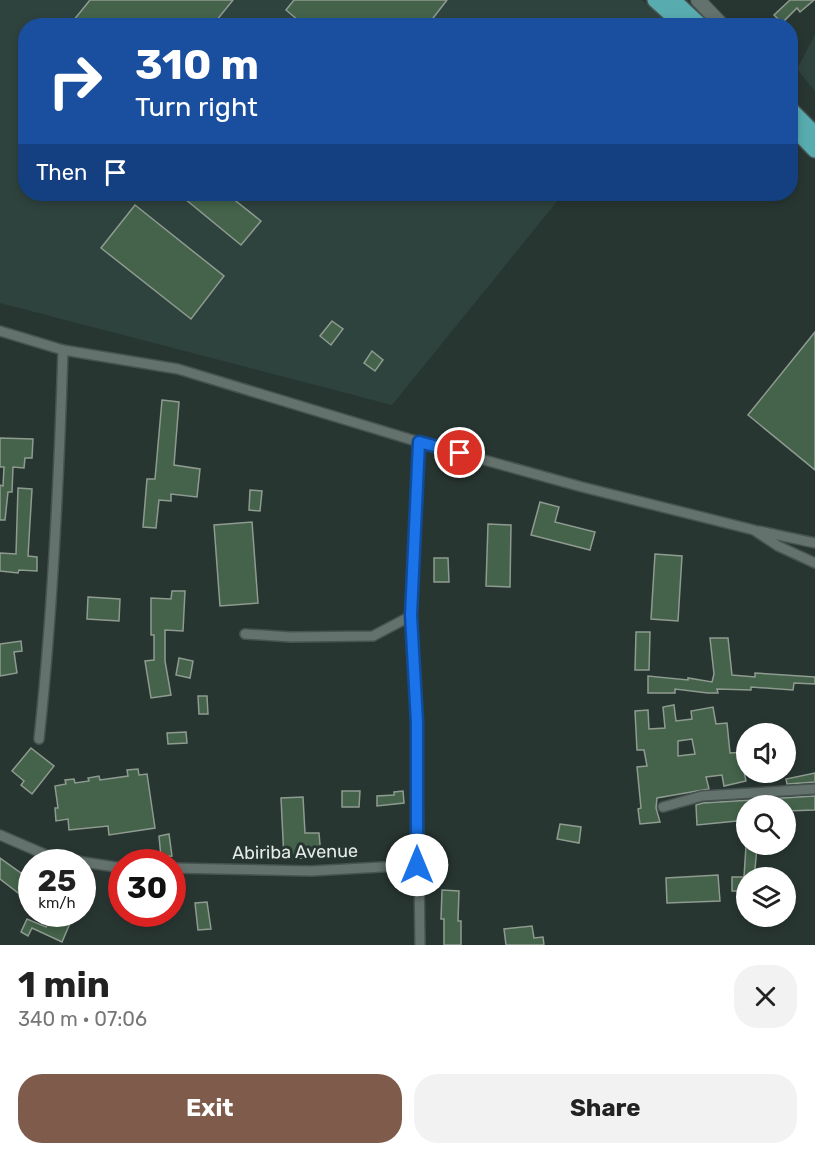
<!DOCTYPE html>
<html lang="en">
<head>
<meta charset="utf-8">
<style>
	:root { --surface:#fff; --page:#f2f2f2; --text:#222; --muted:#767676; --accent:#7f5b4b }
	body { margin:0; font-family:Rubik,sans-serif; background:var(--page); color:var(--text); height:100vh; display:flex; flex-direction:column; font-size:22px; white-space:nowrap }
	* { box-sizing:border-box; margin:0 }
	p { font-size:20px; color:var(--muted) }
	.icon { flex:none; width:33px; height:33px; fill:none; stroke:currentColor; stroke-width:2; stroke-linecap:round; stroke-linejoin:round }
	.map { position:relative; height:945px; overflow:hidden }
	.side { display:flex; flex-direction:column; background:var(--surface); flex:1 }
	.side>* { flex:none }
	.hud { position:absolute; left:18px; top:18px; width:780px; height:183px; border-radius:24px; box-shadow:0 3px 9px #0003; background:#1a4fa0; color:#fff; overflow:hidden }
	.tools { position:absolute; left:736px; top:723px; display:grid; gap:12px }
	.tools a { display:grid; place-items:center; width:60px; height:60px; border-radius:50%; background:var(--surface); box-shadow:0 3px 9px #0003; font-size:30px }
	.speed { position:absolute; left:18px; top:849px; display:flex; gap:12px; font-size:30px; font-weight:700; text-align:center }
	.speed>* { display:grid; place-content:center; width:78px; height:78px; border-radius:50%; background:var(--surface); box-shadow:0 3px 9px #0003; line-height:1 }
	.speed small { font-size:15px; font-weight:400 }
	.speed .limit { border:9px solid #d22; background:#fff; color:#111 }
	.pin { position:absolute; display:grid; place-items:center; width:51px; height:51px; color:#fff; margin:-26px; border:3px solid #fff; border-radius:50%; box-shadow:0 2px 6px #0007 }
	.me { position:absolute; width:66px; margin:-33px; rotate:0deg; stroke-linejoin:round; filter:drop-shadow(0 0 4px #0008) }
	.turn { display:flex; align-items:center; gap:21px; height:126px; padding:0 18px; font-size:27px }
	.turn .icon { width:78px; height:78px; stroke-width:2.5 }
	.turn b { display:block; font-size:42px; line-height:51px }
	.then { display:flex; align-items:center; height:57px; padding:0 18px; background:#0003; gap:12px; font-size:22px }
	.round { display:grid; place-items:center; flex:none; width:63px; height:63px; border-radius:24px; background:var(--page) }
	.headline { display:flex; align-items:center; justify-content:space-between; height:102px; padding:0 18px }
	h1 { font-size:36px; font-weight:700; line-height:45px }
	.primary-button { display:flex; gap:12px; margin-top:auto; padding:12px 18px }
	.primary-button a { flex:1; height:69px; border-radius:24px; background:var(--accent); color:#fff; font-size:24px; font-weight:700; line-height:69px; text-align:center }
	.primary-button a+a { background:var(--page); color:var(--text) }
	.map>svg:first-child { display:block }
</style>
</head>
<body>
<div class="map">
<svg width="815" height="945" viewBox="0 0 815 945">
	<rect width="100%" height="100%" fill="#283632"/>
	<g fill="#2f433e">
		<polygon points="0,0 642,0 670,25 26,26 26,194 563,194 392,405 0,303"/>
		<polygon points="815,35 815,91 797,69"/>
	</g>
	<g fill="#44634a" stroke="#8f9b91" stroke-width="1.5" fill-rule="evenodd">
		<polygon points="90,0 233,0 212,26 69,26"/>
		<polygon points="294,0 447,0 427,26 305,26 286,10"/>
		<polygon points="790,0 814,0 800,12 797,8 782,23 774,15"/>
		<polygon points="179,194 227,194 261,221 241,245"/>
		<polygon points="135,205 224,276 191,319 101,248"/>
		<polygon points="332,321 343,329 331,345 320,336"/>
		<polygon points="815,332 815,470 748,415"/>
		<polygon points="372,351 383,360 375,371 364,363"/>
		<polygon points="162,400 179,402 174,465 200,469 197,497 171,494 171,501 159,500 156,528 143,527 147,479 155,479"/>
		<polygon points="0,438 33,439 32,458 25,458 24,468 13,467 12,492 8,492 5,520 0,520 0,485 3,486 4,467 0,467"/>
		<polygon points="18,488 32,489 28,556 37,557 37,571 19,570 18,573 0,571 0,553 16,554"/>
		<polygon points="250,490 262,491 260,511 249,510"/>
		<polygon points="540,502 559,507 555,522 595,532 590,550 531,535"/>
		<polygon points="252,522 258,603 220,606 214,525"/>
		<polygon points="488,524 511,525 510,587 486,586"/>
		<polygon points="655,554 682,556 678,621 651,619"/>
		<polygon points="434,558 448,558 449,582 434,582"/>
		<polygon points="172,591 185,591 183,631 165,630 165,661 171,695 151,698 145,661 154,660 154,635 151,635 151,598 171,599"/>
		<polygon points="88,597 120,599 119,621 87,619"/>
		<polygon points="636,632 650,632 649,670 635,670"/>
		<polygon points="710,638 728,638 732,675 755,677 755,673 815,677 815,684 794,683 793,690 751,687 751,690 717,689 718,693 708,693 675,689 675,693 648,693 648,676 688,680 688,678 712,682 714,674"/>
		<polygon points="21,641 22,651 14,652 17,673 0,676 0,644"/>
		<polygon points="179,658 193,661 190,678 176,675"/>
		<polygon points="198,696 207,696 208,714 199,714"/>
		<path d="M 674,705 L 676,721 L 692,719 L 691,711 L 713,707 L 716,724 L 727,723 L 730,753 L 745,752 L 745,762 L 742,762 L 746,781 L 724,786 L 722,775 L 706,777 L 709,789 L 657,798 L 656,808 L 660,822 L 640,824 L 638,809 L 641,808 L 637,767 L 647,766 L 644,750 L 637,750 L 635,711 L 648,710 L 649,729 L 665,728 L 663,707 ZM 692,739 L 695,754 L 678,756 L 678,741 Z"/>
		<polygon points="186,732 187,743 168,744 167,733"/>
		<polygon points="31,748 54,766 32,794 21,785 24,781 12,771"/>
		<polygon points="138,769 139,775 147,774 155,828 109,835 108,826 69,830 68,819 56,821 55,808 58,808 55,786 66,784 65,780 74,779 75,783 89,781 88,778 99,776 100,780 128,776 127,770"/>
		<polygon points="815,773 815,782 787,784 786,779"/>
		<polygon points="342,791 360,791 359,807 342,807"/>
		<polygon points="403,791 404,803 377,806 377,796 394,795 394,792"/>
		<polygon points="815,796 815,810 786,811 786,806 747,806 747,820 697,825 696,805 703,803"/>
		<polygon points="303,797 305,833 319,833 321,857 284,859 281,798"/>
		<polygon points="560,824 581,827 579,843 557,839"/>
		<polygon points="169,834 172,856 161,857 159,836"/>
		<polygon points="746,846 757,847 755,869 775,870 775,878 747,878 747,888 741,888 741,891 732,891 732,877 744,877"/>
		<polygon points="0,858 32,881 32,891 26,899 0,879"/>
		<polygon points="718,875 720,901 667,903 666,878"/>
		<polygon points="442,890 459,891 458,921 461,921 461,945 444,945 444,919 441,919"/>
		<polygon points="207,902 211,929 198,930 195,903"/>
		<polygon points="52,914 74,914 62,942 32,928 28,936 21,932 27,919 46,927"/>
		<polygon points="532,926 534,938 543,937 544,945 506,945 504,929"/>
	</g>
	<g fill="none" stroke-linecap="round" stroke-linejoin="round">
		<g stroke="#475350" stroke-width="12">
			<g id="minor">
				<polyline points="0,331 63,350 178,369 419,442 582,487 754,530 778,546 815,563"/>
				<polyline points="419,442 411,616 417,722 420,945"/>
				<polyline points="759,531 815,543"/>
				<polyline points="245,634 291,637 373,636 411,616"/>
				<path d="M 39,739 C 53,610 59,480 63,350"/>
				<polyline points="663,807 702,796 815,789"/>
				<polyline points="0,835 51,857 122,868"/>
				<polyline points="172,868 311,871 417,865"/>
			</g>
		</g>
		<g stroke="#475350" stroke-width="16">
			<polyline id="secondary" points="698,0 723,26"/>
		</g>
		<g stroke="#475350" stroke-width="18">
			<g id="primary">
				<polyline points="655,0 684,26"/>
				<polyline points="673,0 701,26"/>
				<polyline points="790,109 815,134"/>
				<polyline points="790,124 815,150"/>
			</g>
		</g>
		<use href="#minor" stroke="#63726d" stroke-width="9"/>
		<use href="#secondary" stroke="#63726d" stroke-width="14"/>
		<use href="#primary" stroke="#58acb0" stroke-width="15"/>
	</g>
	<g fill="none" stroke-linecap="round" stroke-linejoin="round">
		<g stroke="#114b97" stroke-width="15">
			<polyline id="route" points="417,865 417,722 411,615 419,442 460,453"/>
		</g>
		<use href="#route" stroke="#1a73e8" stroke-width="10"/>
	</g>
	<g text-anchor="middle" stroke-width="6" stroke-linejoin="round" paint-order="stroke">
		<g font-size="18" fill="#e5edeb" stroke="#283632">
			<text transform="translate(295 852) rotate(-1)" y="6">Abiriba Avenue</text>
		</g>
	</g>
</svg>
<div class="tools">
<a><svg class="icon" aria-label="sound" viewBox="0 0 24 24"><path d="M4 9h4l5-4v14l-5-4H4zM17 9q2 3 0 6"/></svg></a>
<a><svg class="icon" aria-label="search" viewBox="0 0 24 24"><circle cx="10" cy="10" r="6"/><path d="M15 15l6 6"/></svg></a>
<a><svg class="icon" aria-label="layers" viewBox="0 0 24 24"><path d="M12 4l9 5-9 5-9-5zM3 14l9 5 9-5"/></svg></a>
</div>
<div class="speed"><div>25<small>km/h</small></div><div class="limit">30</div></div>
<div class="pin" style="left:460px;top:453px;background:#d93025"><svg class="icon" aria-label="arrive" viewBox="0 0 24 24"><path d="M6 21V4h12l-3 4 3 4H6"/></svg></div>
<svg class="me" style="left:417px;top:865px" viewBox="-20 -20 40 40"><circle r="19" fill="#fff"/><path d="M0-13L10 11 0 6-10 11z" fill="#1a73e8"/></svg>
<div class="hud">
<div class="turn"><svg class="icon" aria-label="right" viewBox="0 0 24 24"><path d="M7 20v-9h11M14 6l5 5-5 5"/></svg><div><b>310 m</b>Turn right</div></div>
<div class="then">Then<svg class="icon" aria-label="arrive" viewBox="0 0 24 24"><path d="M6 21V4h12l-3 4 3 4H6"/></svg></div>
</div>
</div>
<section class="side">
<div class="headline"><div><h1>1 min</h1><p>340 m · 07:06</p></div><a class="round"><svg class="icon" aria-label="close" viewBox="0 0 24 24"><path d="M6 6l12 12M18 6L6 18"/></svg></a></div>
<div class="primary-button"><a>Exit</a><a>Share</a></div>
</section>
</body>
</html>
